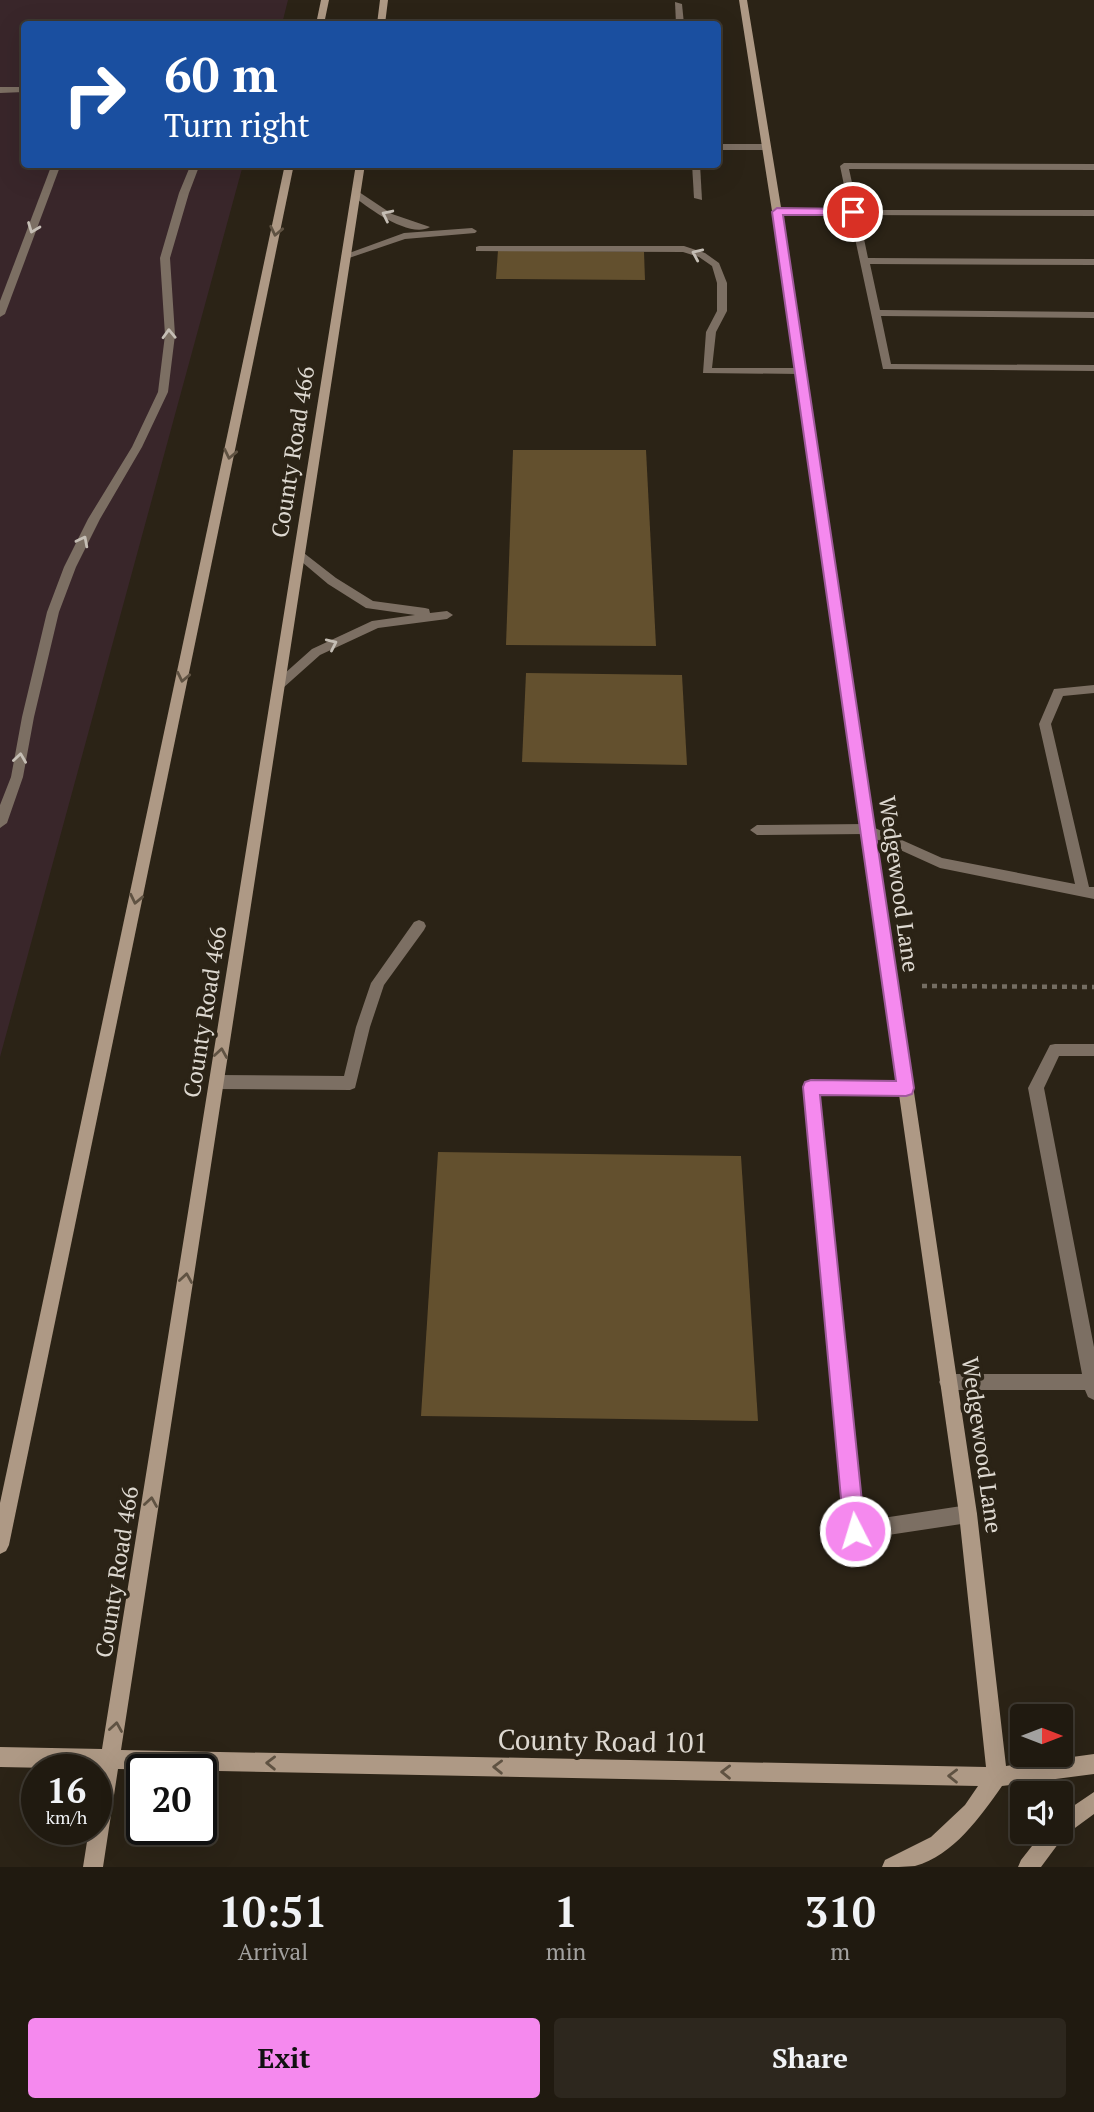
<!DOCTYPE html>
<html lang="en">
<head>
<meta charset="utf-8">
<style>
	:root { --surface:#201a10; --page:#2d271e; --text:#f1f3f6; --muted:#a2a19f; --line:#3d3830; --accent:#f589ee }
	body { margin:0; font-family:"PT Serif",serif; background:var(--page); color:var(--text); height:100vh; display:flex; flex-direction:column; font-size:26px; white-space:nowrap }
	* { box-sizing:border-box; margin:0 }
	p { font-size:23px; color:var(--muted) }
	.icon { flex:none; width:38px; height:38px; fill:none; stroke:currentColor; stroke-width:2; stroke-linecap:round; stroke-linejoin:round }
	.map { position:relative; height:1867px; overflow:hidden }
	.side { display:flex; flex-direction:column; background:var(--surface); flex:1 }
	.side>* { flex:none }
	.hud { position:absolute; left:21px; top:21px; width:700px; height:147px; border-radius:7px; box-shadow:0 7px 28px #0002,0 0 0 2px var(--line); background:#1a4fa0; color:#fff; overflow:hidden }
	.needle { width:46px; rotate:90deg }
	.tools { position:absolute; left:1010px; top:1704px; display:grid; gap:14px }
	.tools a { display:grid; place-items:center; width:63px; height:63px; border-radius:7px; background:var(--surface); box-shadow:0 7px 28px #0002,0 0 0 2px var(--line); font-size:35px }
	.speed { position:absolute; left:21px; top:1754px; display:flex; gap:14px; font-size:35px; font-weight:700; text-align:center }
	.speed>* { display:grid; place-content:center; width:91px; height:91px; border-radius:50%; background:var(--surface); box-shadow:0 7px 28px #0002,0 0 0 2px var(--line); line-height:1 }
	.speed small { font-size:18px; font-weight:400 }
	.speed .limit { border:4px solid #111; border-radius:10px; background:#fff; color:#111 }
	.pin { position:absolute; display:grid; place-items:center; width:60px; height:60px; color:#fff; margin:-30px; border:4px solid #fff; border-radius:50%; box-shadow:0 2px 7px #0007 }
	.me { position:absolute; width:77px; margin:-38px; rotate:355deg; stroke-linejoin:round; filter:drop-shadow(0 0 5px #0008) }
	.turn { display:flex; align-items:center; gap:24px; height:147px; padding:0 28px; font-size:32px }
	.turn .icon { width:91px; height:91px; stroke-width:2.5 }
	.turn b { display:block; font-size:49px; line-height:60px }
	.eta { display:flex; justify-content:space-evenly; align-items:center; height:119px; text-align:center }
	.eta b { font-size:42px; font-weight:700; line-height:49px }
	.action { display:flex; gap:14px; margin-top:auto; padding:14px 28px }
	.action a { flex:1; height:80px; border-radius:7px; background:var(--accent); color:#111; font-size:28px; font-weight:700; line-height:80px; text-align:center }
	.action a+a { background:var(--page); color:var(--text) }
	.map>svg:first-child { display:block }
</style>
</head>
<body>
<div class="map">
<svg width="1094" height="1867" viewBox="0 0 1094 1867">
	<rect width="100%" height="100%" fill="#2b2316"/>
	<polygon fill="#39262a" points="0,0 288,0 282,24 24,24 24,164 243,165 0,1057"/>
	<g fill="#63502e">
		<polygon points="498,250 644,252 645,280 496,279"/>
		<polygon points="513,450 646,450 656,646 506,645"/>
		<polygon points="526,673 682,675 687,765 522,762"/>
		<polygon points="438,1152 741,1156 758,1421 421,1416"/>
	</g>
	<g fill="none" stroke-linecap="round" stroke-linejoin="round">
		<polyline stroke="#746d62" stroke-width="4.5" stroke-dasharray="5 5" stroke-linecap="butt" points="922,986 1094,987"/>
		<g fill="#7c6f63" fill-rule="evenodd">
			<polygon points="675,2 682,4 684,24 676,24"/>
			<polygon points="0,87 24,87 24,92 0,93"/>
			<polygon points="718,144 767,144 771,147 767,150 718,150"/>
			<polygon points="844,163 1094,164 1094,170 849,169 858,210 1094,210 1094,216 859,215 868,258 1094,259 1094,265 870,264 880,310 1094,312 1094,318 881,316 891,364 1094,365 1094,371 883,369 850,215 777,215 772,212 777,209 849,209 840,166"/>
			<polygon points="52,164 61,164 5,314 0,317 0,301"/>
			<polygon points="191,164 200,164 189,193 170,258 175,335 168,392 142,447 100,519 76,567 59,612 34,717 23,777 7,823 0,828 0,805 11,777 22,717 47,612 64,567 88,519 132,447 158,392 165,335 160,258 179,193"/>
			<polygon points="692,164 700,164 702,200 694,198"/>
			<path d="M 353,192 L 359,192 L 392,214 L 430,227 C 410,239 368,208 353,196 Z"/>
			<polygon points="472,228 477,231 475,233 405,239 349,258 341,256 404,233"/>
			<polygon points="479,246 684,246 705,253 719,263 727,283 727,311 716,332 712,368 800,368 805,371 800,374 703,373 706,332 717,311 717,283 712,266 699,257 683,252 476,251 476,247"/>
			<polygon points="300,550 336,578 373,601 425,608 429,609 430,613 447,611 453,615 447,619 378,628 320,655 283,688 275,688 273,685 275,682 312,649 372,621 415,615 366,608 328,584 296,557 294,554"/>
			<polygon points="1094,685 1094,693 1063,696 1051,724 1089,887 1094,887 1094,899 940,868 865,834 757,835 750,830 757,825 866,824 942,858 1075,884 1039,724 1054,689"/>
			<polygon points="419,920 424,922 426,926 424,930 384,985 370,1027 355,1088 350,1090 217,1089 212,1087 210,1082 212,1077 217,1075 344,1076 356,1027 371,983 414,922"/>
			<polygon points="1055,1044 1094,1044 1094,1056 1059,1056 1044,1088 1094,1347 1094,1400 1088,1397 1085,1390 948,1390 942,1388 939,1382 942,1376 948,1374 1082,1374 1028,1088 1050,1045"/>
			<polygon points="811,1080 906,1081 911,1083 914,1088 911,1093 906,1095 819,1094 863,1521 968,1505 974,1508 977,1514 974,1520 968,1523 855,1540 849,1537 846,1531 803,1087 806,1082"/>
		</g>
		<g fill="#ae9985" fill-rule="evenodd">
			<polygon points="321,0 329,0 324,24 316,24"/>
			<polygon points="380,0 388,0 385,24 377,24"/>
			<path d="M 739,0 L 747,0 L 790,262 L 977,1514 L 1006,1766 L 1094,1754 L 1094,1774 L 1002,1786 C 980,1817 954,1855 915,1866 C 905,1867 892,1867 882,1867 L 885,1860 L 931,1837 L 965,1805 L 978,1786 L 118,1769 L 103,1867 L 83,1867 L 89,1829 L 96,1829 L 96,1784 L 99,1769 L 0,1767 L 0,1747 L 102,1749 L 356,164 L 365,164 L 121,1750 L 986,1767 L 959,1514 L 780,262 Z"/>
			<polygon points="285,164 294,164 9,1545 6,1551 0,1554 0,1503"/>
			<polygon points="1094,1792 1094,1814 1064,1836 1041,1867 1018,1867 1021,1860 1043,1832 1060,1832 1060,1815"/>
		</g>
	</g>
	<defs><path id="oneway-chevron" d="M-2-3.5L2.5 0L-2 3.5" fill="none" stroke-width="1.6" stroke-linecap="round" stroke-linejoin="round" transform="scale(1.75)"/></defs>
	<g stroke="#c5beb5">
		<use href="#oneway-chevron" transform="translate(387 215) rotate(-154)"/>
		<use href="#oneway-chevron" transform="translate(33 228) rotate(111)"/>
		<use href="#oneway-chevron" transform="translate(697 254) rotate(-156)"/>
		<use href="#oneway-chevron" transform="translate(169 334) rotate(-92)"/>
		<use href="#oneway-chevron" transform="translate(83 541) rotate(-63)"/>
		<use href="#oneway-chevron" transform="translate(332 644) rotate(-25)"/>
		<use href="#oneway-chevron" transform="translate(20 758) rotate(-82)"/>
	</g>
	<g stroke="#5f5242">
		<use href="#oneway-chevron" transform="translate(276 231) rotate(102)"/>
		<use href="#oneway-chevron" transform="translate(230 454) rotate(102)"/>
		<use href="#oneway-chevron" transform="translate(183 677) rotate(102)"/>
		<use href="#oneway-chevron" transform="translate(136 899) rotate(102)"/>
		<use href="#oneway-chevron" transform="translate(221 1053) rotate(-81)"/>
		<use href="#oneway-chevron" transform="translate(186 1278) rotate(-81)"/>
		<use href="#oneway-chevron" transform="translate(151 1502) rotate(-81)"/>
		<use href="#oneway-chevron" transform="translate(116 1727) rotate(-81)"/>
		<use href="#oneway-chevron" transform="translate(271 1763) rotate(-179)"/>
		<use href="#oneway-chevron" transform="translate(498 1767) rotate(-179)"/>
		<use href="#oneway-chevron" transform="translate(726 1772) rotate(-179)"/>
		<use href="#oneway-chevron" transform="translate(953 1776) rotate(-179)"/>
	</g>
	<polygon fill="#f589ee" stroke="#9f599b" stroke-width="2" points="777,208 853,209 858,212 853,215 783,215 914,1088 912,1094 906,1096 820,1095 865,1531 862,1538 855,1541 847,1538 844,1531 803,1087 805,1082 811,1080 896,1081 772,212"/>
	<g text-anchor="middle" stroke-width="7" stroke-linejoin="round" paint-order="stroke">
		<g font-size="23" fill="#ddd8d0" stroke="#2b2316">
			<text transform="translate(293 452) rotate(-81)" y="8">County Road 466</text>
			<text transform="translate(899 884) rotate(82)" y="8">Wedgewood Lane</text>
			<text transform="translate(205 1012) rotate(-81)" y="8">County Road 466</text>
			<text transform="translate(982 1445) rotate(82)" y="8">Wedgewood Lane</text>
			<text transform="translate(117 1572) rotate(-81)" y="8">County Road 466</text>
		</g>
		<g font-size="28" fill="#ddd8d0" stroke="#2b2316">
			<text transform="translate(603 1741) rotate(1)" y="10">County Road 101</text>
		</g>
	</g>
</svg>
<div class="tools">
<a><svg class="needle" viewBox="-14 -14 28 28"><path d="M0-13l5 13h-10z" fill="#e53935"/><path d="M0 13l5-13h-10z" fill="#a2a19f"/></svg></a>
<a><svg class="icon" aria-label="sound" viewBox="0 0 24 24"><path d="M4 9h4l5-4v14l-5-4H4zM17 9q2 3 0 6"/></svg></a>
</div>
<div class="speed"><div>16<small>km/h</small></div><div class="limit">20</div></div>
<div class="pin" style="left:853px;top:212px;background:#d93025"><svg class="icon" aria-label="arrive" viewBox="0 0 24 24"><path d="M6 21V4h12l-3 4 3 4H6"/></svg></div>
<svg class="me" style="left:855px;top:1531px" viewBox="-20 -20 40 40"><circle r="17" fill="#f589ee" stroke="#fff" stroke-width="3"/><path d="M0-11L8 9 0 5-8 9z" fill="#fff"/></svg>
<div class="hud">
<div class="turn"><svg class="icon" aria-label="right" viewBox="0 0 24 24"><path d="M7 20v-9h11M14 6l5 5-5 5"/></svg><div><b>60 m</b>Turn right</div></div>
</div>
</div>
<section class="side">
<div class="eta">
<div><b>10:51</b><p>Arrival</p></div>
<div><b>1</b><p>min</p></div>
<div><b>310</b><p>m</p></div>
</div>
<div class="action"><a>Exit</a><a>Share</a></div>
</section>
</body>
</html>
